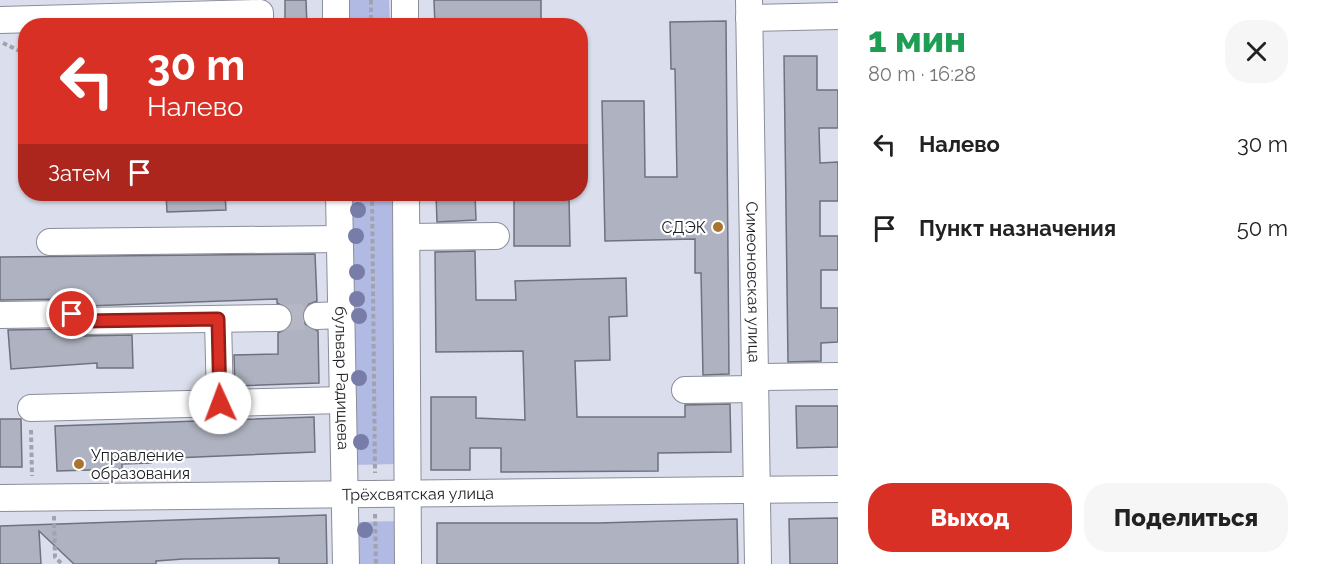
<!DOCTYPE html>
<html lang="ru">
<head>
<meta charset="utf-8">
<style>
	:root { --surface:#fff; --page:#f6f6f6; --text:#222; --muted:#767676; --accent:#d93025 }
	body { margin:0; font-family:Raleway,sans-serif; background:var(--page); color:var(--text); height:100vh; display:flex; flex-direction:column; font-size:22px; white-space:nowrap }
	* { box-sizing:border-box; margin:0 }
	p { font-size:20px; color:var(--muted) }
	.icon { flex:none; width:33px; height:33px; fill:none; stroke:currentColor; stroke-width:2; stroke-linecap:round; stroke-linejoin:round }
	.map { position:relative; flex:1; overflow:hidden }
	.sheet { display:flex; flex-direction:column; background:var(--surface); width:480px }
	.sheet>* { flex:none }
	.hud { position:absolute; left:18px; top:18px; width:570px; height:183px; border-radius:24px; box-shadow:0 2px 4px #0004; background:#d93025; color:#fff; overflow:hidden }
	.pin { position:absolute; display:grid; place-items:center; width:51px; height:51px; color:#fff; margin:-26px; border:3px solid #fff; border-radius:50%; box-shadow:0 2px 6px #0007 }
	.me { position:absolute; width:66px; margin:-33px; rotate:358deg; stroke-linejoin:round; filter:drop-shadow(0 0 4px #0008) }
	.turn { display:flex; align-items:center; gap:21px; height:126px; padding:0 30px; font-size:27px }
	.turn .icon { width:78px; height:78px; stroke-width:2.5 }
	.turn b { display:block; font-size:42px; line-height:51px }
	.then { display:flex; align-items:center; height:57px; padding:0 30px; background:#0003; gap:12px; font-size:22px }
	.round { display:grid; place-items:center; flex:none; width:63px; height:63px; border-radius:24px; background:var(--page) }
	.headline { display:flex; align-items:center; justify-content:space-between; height:102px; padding:0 30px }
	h1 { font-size:36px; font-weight:800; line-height:45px; color:#1e9e55 }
	.cta { display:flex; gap:12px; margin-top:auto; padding:12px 30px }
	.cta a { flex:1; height:69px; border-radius:24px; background:var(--accent); color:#fff; font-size:24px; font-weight:800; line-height:69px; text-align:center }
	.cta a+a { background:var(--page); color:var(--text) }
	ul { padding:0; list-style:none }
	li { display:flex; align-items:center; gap:18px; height:84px; padding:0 30px }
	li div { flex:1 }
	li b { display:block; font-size:22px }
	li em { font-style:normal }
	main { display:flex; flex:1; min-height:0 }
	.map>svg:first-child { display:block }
</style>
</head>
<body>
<main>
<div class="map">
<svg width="838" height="564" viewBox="0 0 838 564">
	<rect width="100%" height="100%" fill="#dbdeec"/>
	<g fill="#b1bae2">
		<polygon points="348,0 389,0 390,25 348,25"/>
		<polygon points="350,194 392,194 396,464 354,465"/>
		<polygon points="400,521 400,564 360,564 359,522"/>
	</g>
	<g fill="#afb2c0" stroke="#6e717e" stroke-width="1.5">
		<polygon points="285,0 306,0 307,26 285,26"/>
		<polygon points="434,0 541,0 541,26 435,26"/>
		<polygon points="726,21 729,374 703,375 701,273 695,273 695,239 605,241 602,101 644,101 645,177 677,177 675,69 671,69 670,22"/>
		<polygon points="784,56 817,56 817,90 838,90 838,128 819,128 820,163 838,162 838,201 820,201 820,236 838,236 838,270 821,270 821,308 838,308 838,342 821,343 821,361 788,362"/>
		<polygon points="166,194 225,194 226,210 167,212"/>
		<polygon points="436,194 475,194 476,220 437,222"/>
		<polygon points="514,197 569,197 570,246 514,246"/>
		<polygon points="475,251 476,300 516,300 515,281 626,278 627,316 609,317 610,360 575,361 577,417 685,417 685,405 730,404 731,452 658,453 658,471 501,472 501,448 470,448 470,470 431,470 431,397 476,397 476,418 525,420 523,351 436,352 435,252"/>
		<polygon points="315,254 317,301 309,304 302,316 305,324 318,331 319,383 235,386 234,355 278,354 278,333 291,326 293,317 291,310 277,303 277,299 87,306 72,299 0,300 0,257"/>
		<polygon points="68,329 83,336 132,335 133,368 97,368 97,363 11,369 8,330"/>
		<polygon points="796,406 838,406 838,447 797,448"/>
		<polygon points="314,417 315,452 151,459 151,463 122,464 122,469 57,471 55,426"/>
		<polygon points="0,419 21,419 22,467 0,467"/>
		<polygon points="326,515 327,564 279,564 279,558 183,559 156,561 156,564 74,564 39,531 41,564 0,564 0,526"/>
		<polygon points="838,518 838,564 790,564 789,519"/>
		<polygon points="737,519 738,564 437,564 437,523 598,523"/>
	</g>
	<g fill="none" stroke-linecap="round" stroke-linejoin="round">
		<polyline stroke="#b5b7c4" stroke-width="26" stroke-dasharray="26 13" stroke-linecap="butt" points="278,318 317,316"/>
		<g stroke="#8a8e9a" stroke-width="28">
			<g id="minor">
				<polyline points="336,0 336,26"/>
				<polyline points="405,0 405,26"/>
				<path id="s1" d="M 749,0 L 758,564"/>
				<polyline points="749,18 838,16"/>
				<polyline points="0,20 260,13 260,26"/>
				<path id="s2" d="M 339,194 L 346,564"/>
				<polyline points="406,194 408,564"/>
				<polyline points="407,237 496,236"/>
				<polyline points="50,242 340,239"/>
				<polyline points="0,315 72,314 83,321 278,318"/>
				<polyline points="317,316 342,315"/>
				<polyline points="218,319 220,403"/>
				<polyline points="755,377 838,376"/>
				<polyline points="685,390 755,389"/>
				<polyline points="31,408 343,400"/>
				<path id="s3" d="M 0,498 L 838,489"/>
			</g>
		</g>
		<g stroke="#a0a3ae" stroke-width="4" stroke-dasharray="4.5 3" stroke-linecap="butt">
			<polyline points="371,0 371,26"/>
			<polyline points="3,43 26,54"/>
			<polyline points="372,194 375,473"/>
			<polyline points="31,430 32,476"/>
			<polyline points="375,514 376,564"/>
			<polyline points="54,516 55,557 62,564"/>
		</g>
		<use href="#minor" stroke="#fff" stroke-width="26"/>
	</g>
	<g fill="#777ca8">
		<circle cx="358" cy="210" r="8"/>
		<circle cx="356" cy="236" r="8"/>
		<circle cx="357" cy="272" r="8"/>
		<circle cx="357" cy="299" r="8"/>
		<circle cx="359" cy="316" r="8"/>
		<circle cx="359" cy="378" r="8"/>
		<circle cx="361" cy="442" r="8"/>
		<circle cx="365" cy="530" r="8"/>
	</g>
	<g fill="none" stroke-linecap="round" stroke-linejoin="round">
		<g stroke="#8d1f18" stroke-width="15">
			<polyline id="route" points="72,314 83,321 218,319 220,403"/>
		</g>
		<use href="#route" stroke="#d93025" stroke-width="10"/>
	</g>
	<g fill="#aa732f" stroke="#fff" stroke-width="2">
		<circle cx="718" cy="227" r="6"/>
		<circle cx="79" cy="464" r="6"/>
	</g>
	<g text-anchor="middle" stroke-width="4.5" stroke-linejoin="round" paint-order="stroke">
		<g font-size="16" fill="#1c1d22" stroke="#fff" text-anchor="end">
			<text x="706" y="233">СДЭК</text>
			<text x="91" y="461" text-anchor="start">Управление<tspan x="91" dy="18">образования</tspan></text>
		</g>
		<g font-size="16" fill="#1c1d22" stroke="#fff">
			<text dy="6" stroke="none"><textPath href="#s1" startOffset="282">Симеоновская улица</textPath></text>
			<text dy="6" stroke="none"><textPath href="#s2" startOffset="184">бульвар Радищева</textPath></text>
			<text dy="6" stroke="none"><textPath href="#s3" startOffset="418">Трёхсвятская улица</textPath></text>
		</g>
	</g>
</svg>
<div class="pin" style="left:72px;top:314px;background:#d93025"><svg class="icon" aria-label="arrive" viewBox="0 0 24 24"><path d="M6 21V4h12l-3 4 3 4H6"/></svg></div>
<svg class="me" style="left:220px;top:403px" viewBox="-20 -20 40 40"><circle r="19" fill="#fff"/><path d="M0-13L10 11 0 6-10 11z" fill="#d93025"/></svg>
<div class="hud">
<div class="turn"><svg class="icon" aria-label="left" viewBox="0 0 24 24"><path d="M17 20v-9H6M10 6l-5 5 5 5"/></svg><div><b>30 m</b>Налево</div></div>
<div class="then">Затем<svg class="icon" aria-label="arrive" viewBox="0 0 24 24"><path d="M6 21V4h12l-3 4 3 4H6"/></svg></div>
</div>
</div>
<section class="sheet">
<div class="headline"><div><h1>1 мин</h1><p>80 m · 16:28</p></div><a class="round"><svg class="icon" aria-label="close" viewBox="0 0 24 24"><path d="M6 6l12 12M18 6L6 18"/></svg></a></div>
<ul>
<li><svg class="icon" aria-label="left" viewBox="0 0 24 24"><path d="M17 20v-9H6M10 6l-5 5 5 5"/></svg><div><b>Налево</b></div><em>30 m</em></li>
<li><svg class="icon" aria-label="arrive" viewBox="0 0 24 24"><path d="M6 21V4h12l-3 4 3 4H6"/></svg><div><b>Пункт назначения</b></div><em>50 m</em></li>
</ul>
<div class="cta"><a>Выход</a><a>Поделиться</a></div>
</section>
</main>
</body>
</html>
